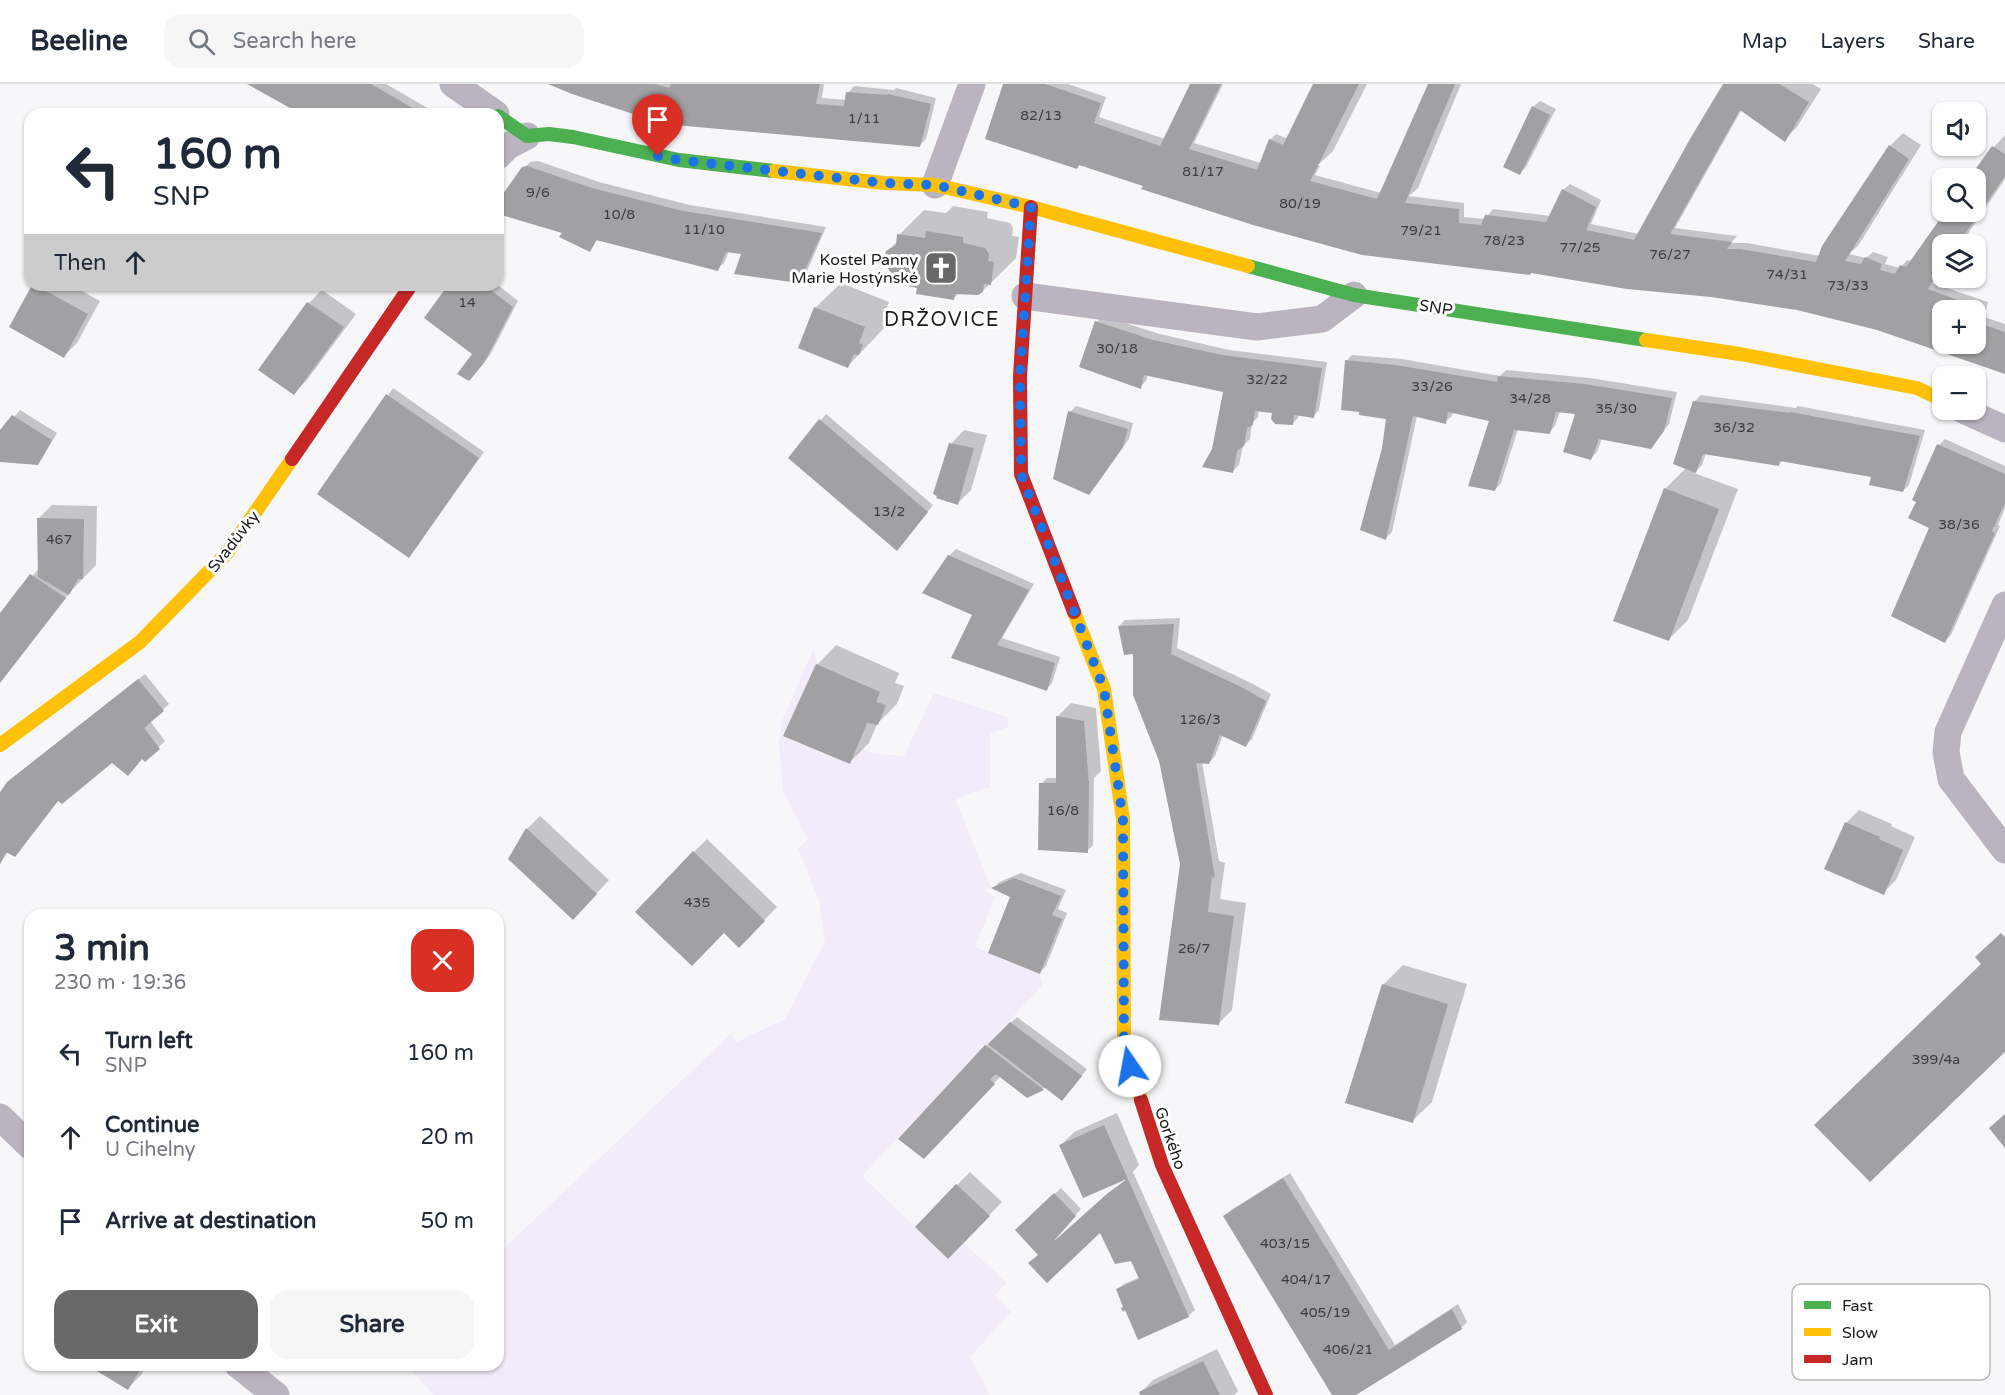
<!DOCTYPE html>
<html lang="en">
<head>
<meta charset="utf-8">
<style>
	:root { --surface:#fff; --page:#f6f6f7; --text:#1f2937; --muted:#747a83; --line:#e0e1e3; --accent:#696869 }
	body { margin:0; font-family:"Varela Round",sans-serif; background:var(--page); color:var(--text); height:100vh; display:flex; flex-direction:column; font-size:22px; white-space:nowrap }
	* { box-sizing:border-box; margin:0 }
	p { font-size:20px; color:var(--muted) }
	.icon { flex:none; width:33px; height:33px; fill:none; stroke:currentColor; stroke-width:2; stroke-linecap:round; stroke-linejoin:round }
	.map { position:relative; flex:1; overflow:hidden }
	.sheet { position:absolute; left:24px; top:825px; width:480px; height:462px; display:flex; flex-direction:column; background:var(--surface); border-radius:18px; box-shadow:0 2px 4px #0004 }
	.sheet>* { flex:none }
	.top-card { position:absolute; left:24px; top:24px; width:480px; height:183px; border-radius:18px; box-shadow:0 2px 4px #0004; background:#fff; color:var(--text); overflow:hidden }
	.controls { position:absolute; left:1932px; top:18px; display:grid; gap:12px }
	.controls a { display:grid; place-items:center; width:54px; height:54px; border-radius:12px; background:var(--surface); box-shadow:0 2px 4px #0004; font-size:30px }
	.pin { position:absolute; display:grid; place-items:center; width:51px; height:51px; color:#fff; margin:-62px -26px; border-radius:50% 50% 50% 0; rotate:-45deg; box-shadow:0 0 6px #0007 }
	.pin .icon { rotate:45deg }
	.me { position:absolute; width:66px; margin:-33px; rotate:348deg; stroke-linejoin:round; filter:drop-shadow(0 0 4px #0008) }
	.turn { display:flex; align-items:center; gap:21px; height:126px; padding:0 30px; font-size:27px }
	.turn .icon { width:78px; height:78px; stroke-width:2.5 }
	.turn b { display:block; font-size:42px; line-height:51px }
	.then { display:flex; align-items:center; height:57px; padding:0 30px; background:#0003; gap:12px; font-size:22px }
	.round { display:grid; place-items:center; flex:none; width:63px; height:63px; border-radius:18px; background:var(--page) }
	.summary { display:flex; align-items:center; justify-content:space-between; height:102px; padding:0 30px }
	h1 { font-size:36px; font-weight:700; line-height:45px }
	.button { display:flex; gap:12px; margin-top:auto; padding:12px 30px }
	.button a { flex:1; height:69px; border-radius:18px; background:var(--accent); color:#fff; font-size:24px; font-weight:700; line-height:69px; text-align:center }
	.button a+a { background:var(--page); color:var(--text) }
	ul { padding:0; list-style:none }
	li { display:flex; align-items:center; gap:18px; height:84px; padding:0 30px }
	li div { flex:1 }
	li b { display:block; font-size:22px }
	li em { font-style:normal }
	header { display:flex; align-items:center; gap:36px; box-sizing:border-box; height:84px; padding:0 30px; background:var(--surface); border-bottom:2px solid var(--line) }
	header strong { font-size:28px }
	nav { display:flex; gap:33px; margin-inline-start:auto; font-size:21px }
	.search { width:420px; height:54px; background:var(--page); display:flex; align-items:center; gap:15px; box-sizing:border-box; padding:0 21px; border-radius:18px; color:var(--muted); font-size:22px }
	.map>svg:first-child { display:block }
</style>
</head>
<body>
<header>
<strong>Beeline</strong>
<div class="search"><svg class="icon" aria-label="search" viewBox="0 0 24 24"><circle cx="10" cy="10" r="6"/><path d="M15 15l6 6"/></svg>Search here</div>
<nav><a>Map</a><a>Layers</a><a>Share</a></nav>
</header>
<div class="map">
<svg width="2005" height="1311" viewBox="0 0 2005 1311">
	<rect width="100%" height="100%" fill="#f7f6f8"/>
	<polygon fill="#f2ecfa" points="813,565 818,579 787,651 852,678 859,664 875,670 904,672 934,609 1008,633 1008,643 990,649 990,704 979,706 956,716 991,804 985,807 995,813 975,863 1040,890 1043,901 862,1092 948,1175 964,1159 1007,1199 995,1211 1011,1228 970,1273 990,1311 433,1311 408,1281 498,1281 498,1170 731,950 737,958 785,935 825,857 819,817 798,764 808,755 783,708 779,659 782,637"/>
	<g fill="#0003" fill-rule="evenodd">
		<polygon points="250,0 386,0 438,30 355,30 344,24 339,30 304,30"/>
		<polygon points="551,0 824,0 822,14 847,16 848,9 854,2 894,6 896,4 936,14 926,55 920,61"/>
		<path d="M 1005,0 L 1068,0 L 1106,13 L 1099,33 L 1165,55 L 1192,0 L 1223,0 L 1194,59 L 1261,79 L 1270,56 L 1276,50 L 1288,55 L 1316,0 L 1367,0 L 1333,67 L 1318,81 L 1320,82 L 1315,91 L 1381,109 L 1429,0 L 1461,0 L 1418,104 L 1409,112 L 1464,119 L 1464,133 L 1485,135 L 1493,125 L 1551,132 L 1563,106 L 1570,100 L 1601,116 L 1591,140 L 1639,150 L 1725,0 L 1813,0 L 1821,5 L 1797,43 L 1784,56 L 1742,25 L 1675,144 L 1737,152 L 1731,159 L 1747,159 L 1820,172 L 1823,163 L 1890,62 L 1903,49 L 1921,61 L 1858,162 L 1849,170 L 1866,174 L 1873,168 L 1888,173 L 1885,180 L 1900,184 L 1907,176 L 1912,177 L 1947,128 L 1976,128 L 1976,94 L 1971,94 L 1994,63 L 2005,51 L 2005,95 L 1961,160 L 1942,160 L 1942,188 L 1932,199 L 1988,218 L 1984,233 L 2005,240 L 2005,288 L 1877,244 L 1797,224 L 1712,212 L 1144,101 L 1081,80 L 1077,83 ZM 1942,226 L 1976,226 L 1976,260 L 1942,260 Z"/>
		<polygon points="1540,17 1556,25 1526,83 1520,89 1533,23"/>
		<polygon points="538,77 599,98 690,121 826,143 805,192 799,198 743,169 729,167 724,179 717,185 598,155 590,167 565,148 498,128 498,120 524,84 530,78"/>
		<polygon points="953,122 988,128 987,134 1010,139 1013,144 1012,152 1019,153 1016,174 990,200 982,207 959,209 953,215 919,203 893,188 887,167 898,157 899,151 924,126 946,129"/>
		<polygon points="841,199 889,218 883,233 888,235 884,244 848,282 815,224"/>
		<polygon points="33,201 71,201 100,217 77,259 64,272"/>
		<polygon points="449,201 498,201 518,217 490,271 475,289 475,270"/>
		<polygon points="322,206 356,230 307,296 294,309 260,285 309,219"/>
		<polygon points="1103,232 1160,250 1229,266 1327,278 1319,326 1313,333 1299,330 1298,334 1292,340 1274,327 1259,326 1258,333 1252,339 1250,355 1243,362 1239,381 1233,387 1213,365 1225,307 1148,290 1146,297 1140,303 1097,238"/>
		<polygon points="1352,271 1402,275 1500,292 1506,286 1590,294 1677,308 1669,340 1650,364 1602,354 1597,368 1591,374 1577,329 1560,327 1555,342 1549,349 1518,345 1501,399 1495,406 1491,336 1453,327 1452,332 1445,338 1417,332 1392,448 1386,454 1383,364 1388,334 1346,277"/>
		<polygon points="393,304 484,368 409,472 319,409"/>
		<polygon points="1701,311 1796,324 1798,322 1925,346 1909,401 1903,407 1873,392 1783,376 1778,381 1706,369 1702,381 1694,389 1738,405 1688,536 1669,555 1665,405 1686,384 1694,318"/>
		<polygon points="1076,322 1133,339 1129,355 1095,403 1070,328"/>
		<polygon points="20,326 57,349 43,373 37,379 0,376 0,349"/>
		<polygon points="826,330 933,421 903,459 790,374"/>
		<polygon points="964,346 987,351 971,406 958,419 951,360"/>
		<polygon points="1945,355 2005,382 2005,424 1998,441 2000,442 1951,551 1945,557 1931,443 1939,361"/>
		<polygon points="52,421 97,422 96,481 71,507 0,598 0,532 39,484 39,434"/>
		<polygon points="956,465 1034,500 1002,554 1060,573 1052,599 1046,606 953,573 974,530 949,472"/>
		<polygon points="1180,534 1177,564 1249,598 1271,610 1252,655 1246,661 1223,651 1215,672 1209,679 1202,678 1219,777 1225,779 1220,815 1246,819 1232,926 1219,939 1135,569 1119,542 1125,536"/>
		<polygon points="836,561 899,589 895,599 904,602 897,620 877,640 869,659 849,679 817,581"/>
		<polygon points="145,590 169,620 150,637 165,657 145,676 143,673 112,677 59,716 8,768 0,780 0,711 15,692"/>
		<polygon points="1071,619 1096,624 1101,687 1094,694 1093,761 1087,767 1041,700 1047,694 1057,694 1058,632"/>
		<polygon points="1859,726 1892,740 1891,742 1915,753 1896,796 1883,809 1846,739"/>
		<polygon points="540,732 609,796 586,821 509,775 527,745"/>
		<polygon points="707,755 777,823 752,849 694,768"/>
		<polygon points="1021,789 1066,806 1058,825 1067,829 1046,882 1040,888 1012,812 994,804 999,798"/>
		<polygon points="1403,881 1467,900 1432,1018 1412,1037 1383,901"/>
		<polygon points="1017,933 1087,985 1068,1009 1046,1003 1027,1012 1001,992 937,1060 986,962"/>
		<polygon points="1117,1029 1139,1081 1133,1088 1195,1226 1188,1232 1139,1254 1117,1206 1124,1200 1140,1193 1132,1175 1100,1146 1040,1170 1017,1146 1061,1104 1081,1125 1054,1155 1055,1157 1127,1095 1061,1061 1074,1048"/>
		<polygon points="970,1088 1002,1118 961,1160 957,1101"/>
		<polygon points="1290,1089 1395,1261 1458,1220 1467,1238 1461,1244 1353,1311 1334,1311 1225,1133 1231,1126"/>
		<polygon points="1217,1265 1238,1307 1234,1311 1142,1311 1140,1309 1153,1296"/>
		<polygon points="90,1281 147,1281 141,1291 128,1304"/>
	</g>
	<g fill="#a1a0a2" fill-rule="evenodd">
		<polygon points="247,0 371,0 423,30 352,30 344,25 340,30 301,30"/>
		<polygon points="548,0 656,0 669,4 671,0 820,0 816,20 844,22 846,8 888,11 888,10 931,20 920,63 664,40 572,10"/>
		<path d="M 1003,0 L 1045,0 L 1101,19 L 1094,39 L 1160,62 L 1190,0 L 1221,0 L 1189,65 L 1257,86 L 1269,55 L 1283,61 L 1313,0 L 1359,0 L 1310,97 L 1377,115 L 1428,0 L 1455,0 L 1405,119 L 1459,125 L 1459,139 L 1481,141 L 1485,131 L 1546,138 L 1562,105 L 1596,123 L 1586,146 L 1634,156 L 1690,55 L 1723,0 L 1779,0 L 1809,18 L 1785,58 L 1740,26 L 1670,150 L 1732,158 L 1727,165 L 1740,165 L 1816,178 L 1822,162 L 1889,61 L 1909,75 L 1845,177 L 1861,180 L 1865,173 L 1882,180 L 1880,186 L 1895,190 L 1900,181 L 1906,183 L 1945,128 L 1976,128 L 1976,94 L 1969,94 L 1992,62 L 2005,70 L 2005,92 L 1958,160 L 1942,160 L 1942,184 L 1928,205 L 1982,225 L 1978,239 L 2005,248 L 2005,290 L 1877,246 L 1797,226 L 1711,213 L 1627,205 L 1531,189 L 1530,191 L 1362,171 L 1253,141 L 1141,105 L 1143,102 L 1079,81 L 1077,85 L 985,55 ZM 1942,226 L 1976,226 L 1976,260 L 1942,260 Z"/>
		<polygon points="1532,22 1550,31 1520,91 1503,83"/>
		<polygon points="527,82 592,104 683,127 822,149 799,199 734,190 741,170 726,168 718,187 596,156 590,168 559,153 562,149 498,130 498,117 522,83"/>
		<polygon points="926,147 963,153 963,159 985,164 989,170 988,177 994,178 991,201 984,200 983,208 978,211 955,210 954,216 916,210 917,204 890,198 891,189 884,179 886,167 896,161 897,150 925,154"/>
		<polygon points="32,201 35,201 88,230 64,274 9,243"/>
		<polygon points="448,201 484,201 513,223 484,279 469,297 457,290 472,270 424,234"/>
		<polygon points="307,218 344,243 294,311 258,286"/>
		<polygon points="814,223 865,243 859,259 863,261 859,271 854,270 848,284 798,264"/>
		<polygon points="1095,237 1153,256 1222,271 1322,284 1314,334 1294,331 1293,341 1275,340 1271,335 1272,329 1255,327 1253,341 1247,344 1244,362 1237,367 1233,389 1202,383 1212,365 1223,308 1144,291 1141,305 1079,283"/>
		<polygon points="1345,276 1395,281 1497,298 1498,292 1584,300 1672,314 1664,347 1651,365 1599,355 1591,376 1563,368 1575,330 1556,328 1550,350 1514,346 1495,407 1468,402 1489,337 1448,328 1446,340 1413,332 1386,456 1360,446 1382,364 1386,335 1359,331 1359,328 1341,326"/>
		<polygon points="386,310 479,374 409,474 317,410"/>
		<polygon points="1693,317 1790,329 1790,328 1920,352 1903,408 1869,401 1871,393 1780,377 1779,382 1703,370 1696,389 1673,380"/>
		<polygon points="1068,327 1128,345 1123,363 1089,411 1053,395"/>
		<polygon points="12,331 52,356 38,381 0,378 0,346"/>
		<polygon points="819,335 928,428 897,467 788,374"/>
		<polygon points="949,359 974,364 958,421 936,414 937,412 933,410"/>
		<polygon points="1937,360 2005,390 2005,419 1992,447 1995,449 1945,559 1891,532 1929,444 1908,434 1916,418 1912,416"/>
		<polygon points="1664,404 1719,425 1669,557 1613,537"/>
		<polygon points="37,434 84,435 83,495 78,495 69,511 38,493"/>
		<polygon points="948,471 1029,506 997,561 1055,579 1047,607 951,574 972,531 922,509"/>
		<polygon points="30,490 66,514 0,599 0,529"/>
		<polygon points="1174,540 1171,570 1243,604 1266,617 1246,663 1220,651 1209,680 1196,679 1215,794 1212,792 1208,828 1234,832 1219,941 1159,936 1180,780 1159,677 1133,611 1133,570 1124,571 1118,542"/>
		<polygon points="816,580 880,608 876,618 886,621 878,641 867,639 850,680 783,652"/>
		<polygon points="138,595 164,627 144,644 160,665 145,678 142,675 128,692 112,679 62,720 58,717 15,773 6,768 0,780 0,708 7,698"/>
		<polygon points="1056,632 1084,637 1089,701 1088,769 1038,766 1039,699 1056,699"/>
		<polygon points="1845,738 1880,753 1879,755 1903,766 1884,811 1824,785"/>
		<polygon points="526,744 597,810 573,836 508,775"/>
		<polygon points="693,767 765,837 739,864 724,849 692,882 635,828"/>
		<polygon points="1014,794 1061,812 1052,831 1062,835 1040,890 988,869 1010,813 991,804"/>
		<polygon points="2001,849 2005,853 2005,968 1870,1098 1814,1041 1981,880 1975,873"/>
		<polygon points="1382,900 1448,920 1413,1039 1345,1019"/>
		<polygon points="1010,938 1082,992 1062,1017 988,960"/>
		<polygon points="985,961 1044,1006 1027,1014 996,990 990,995 995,1000 924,1075 898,1055"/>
		<polygon points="2005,1030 2005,1064 1989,1044"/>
		<polygon points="1104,1041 1189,1233 1138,1256 1125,1226 1123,1228 1121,1224 1123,1223 1116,1205 1139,1195 1131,1177 1115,1180 1100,1149 1047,1199 1028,1179 1038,1171 1015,1146 1054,1109 1076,1132 1053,1158 1108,1109 1127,1095 1083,1114 1059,1061"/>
		<polygon points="1283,1094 1389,1266 1452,1225 1462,1245 1356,1311 1332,1311 1223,1132"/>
		<polygon points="956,1100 990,1132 948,1175 915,1143"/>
		<polygon points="1203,1277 1220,1311 1140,1311 1139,1308"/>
		<polygon points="87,1281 143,1281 128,1306"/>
	</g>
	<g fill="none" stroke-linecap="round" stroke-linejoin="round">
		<g stroke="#bab4c0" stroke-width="27">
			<polyline points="453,0 496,30"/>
			<polyline points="498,72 508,62 527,52"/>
			<polyline points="935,101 972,0"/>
			<polyline points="1025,212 1257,243 1322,235 1354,211"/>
			<polyline points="1963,326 2005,345"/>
			<polyline points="2005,521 1948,648 1946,668 1951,695 2005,766"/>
			<polyline points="0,1033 30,1062"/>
			<polyline points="238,1281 276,1311"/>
		</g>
		<g stroke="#4caf50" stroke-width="14">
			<polyline points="498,32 527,52 549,50 573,53 679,76 774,87"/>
			<polyline points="1248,182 1354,211 1646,256"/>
		</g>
		<g stroke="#ffc107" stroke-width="14">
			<polyline points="774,87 884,99 935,101 1031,123 1248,182"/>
			<polyline points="1646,256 1740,270 1917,304 1942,316"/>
			<polyline points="1074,528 1104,605 1123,735 1124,963 1141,1016"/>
			<polyline points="0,661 140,558 227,469 292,375"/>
		</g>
		<g stroke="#c62828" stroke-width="14">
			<polyline points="1031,123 1020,292 1021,390 1074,528"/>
			<polyline points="292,375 411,201"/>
			<polyline points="1141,1016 1162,1081 1266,1311"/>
		</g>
	</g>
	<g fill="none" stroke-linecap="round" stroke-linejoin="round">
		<polyline stroke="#1a73e8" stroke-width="10" stroke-dasharray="0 18" points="658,72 679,76 884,99 935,101 1031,123 1020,292 1021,390 1104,605 1123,735 1124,963 1130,982"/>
	</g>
	<defs>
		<g id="church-square" transform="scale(1.725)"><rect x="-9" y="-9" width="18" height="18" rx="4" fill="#696869" stroke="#fff"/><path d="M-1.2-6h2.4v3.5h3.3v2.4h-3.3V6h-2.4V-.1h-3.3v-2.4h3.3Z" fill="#fff"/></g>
	</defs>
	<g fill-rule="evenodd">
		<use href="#church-square" x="941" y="184"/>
	</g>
	<g text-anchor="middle" stroke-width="6" stroke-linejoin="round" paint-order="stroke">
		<g font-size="14" fill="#3d3c3e">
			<text x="1041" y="36">82/13</text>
			<text x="864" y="39">1/11</text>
			<text x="1203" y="92">81/17</text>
			<text x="538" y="113">9/6</text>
			<text x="1300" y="124">80/19</text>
			<text x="619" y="135">10/8</text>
			<text x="704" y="150">11/10</text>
			<text x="1421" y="151">79/21</text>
			<text x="1504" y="161">78/23</text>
			<text x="1580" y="168">77/25</text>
			<text x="1670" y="175">76/27</text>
			<text x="1787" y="195">74/31</text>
			<text x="1848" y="206">73/33</text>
			<text x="467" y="223">14</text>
			<text x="1117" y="269">30/18</text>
			<text x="1267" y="300">32/22</text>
			<text x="1432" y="307">33/26</text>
			<text x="1530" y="319">34/28</text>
			<text x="1616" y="329">35/30</text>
			<text x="1734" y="348">36/32</text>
			<text x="889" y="432">13/2</text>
			<text x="1959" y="445">38/36</text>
			<text x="59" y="460">467</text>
			<text x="1200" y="640">126/3</text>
			<text x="1063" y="731">16/8</text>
			<text x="697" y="823">435</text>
			<text x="1194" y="869">26/7</text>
			<text x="1936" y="980">399/4a</text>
			<text x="1285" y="1164">403/15</text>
			<text x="1306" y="1200">404/17</text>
			<text x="1325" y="1233">405/19</text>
			<text x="1348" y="1270">406/21</text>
		</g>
		<g font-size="16" fill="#1c1b1c" stroke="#fff" text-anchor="end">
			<text x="918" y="181">Kostel Panny<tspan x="918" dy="18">Marie Hostýnské</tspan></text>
		</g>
		<g font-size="16" fill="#1c1b1c" stroke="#fff">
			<text transform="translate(1436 223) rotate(9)" y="6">SNP</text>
			<text transform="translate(233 457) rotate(-52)" y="6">Svadůvky</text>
			<text transform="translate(1171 1054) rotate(71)" y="6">Gorkého</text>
		</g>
		<g font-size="20" letter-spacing="1.5" fill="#1c1b1c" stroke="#fff">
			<text x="942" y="242">DRŽOVICE</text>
		</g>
	</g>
	<rect x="1792" y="1200" width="198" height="96" rx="9" fill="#fff" stroke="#bbb" stroke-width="1.5"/>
	<rect x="1804" y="1217" width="27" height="8" fill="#4caf50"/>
	<rect x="1804" y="1244" width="27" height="8" fill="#ffc107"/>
	<rect x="1804" y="1271" width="27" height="8" fill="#c62828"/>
	<g font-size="16" fill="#1c1b1c">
		<text x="1842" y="1227">Fast</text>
		<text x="1842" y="1254">Slow</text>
		<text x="1842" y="1281">Jam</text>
	</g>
</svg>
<div class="controls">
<a><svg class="icon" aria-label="sound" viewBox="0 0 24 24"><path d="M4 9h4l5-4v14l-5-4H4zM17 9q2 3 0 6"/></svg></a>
<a><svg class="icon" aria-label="search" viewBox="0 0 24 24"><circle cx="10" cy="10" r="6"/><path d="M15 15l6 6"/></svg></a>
<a><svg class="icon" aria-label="layers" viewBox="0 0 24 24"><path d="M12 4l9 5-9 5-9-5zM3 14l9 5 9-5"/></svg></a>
<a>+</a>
<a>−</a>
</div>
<div class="pin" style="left:658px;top:72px;background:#d93025"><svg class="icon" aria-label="arrive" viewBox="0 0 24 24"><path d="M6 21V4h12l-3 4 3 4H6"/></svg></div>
<svg class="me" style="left:1130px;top:982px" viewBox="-20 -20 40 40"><circle r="19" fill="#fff"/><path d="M0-13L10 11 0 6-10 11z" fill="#1a73e8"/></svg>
<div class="top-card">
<div class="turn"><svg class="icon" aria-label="left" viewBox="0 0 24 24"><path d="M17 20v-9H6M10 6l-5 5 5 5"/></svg><div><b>160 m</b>SNP</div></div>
<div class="then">Then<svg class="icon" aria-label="ahead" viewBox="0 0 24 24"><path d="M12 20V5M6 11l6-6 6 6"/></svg></div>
</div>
<section class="sheet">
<div class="summary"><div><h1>3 min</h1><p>230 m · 19:36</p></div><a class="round" style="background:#d93025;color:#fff"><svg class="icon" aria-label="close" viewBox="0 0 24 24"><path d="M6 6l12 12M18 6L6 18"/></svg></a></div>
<ul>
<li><svg class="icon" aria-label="left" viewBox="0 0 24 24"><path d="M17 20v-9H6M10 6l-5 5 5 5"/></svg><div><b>Turn left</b><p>SNP</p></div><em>160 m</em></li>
<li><svg class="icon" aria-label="ahead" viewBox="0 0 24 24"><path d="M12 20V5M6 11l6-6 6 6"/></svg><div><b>Continue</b><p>U Cihelny</p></div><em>20 m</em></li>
<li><svg class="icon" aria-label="arrive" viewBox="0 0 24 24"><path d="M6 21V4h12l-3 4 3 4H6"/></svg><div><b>Arrive at destination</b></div><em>50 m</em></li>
</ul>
<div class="button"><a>Exit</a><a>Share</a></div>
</section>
</div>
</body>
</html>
